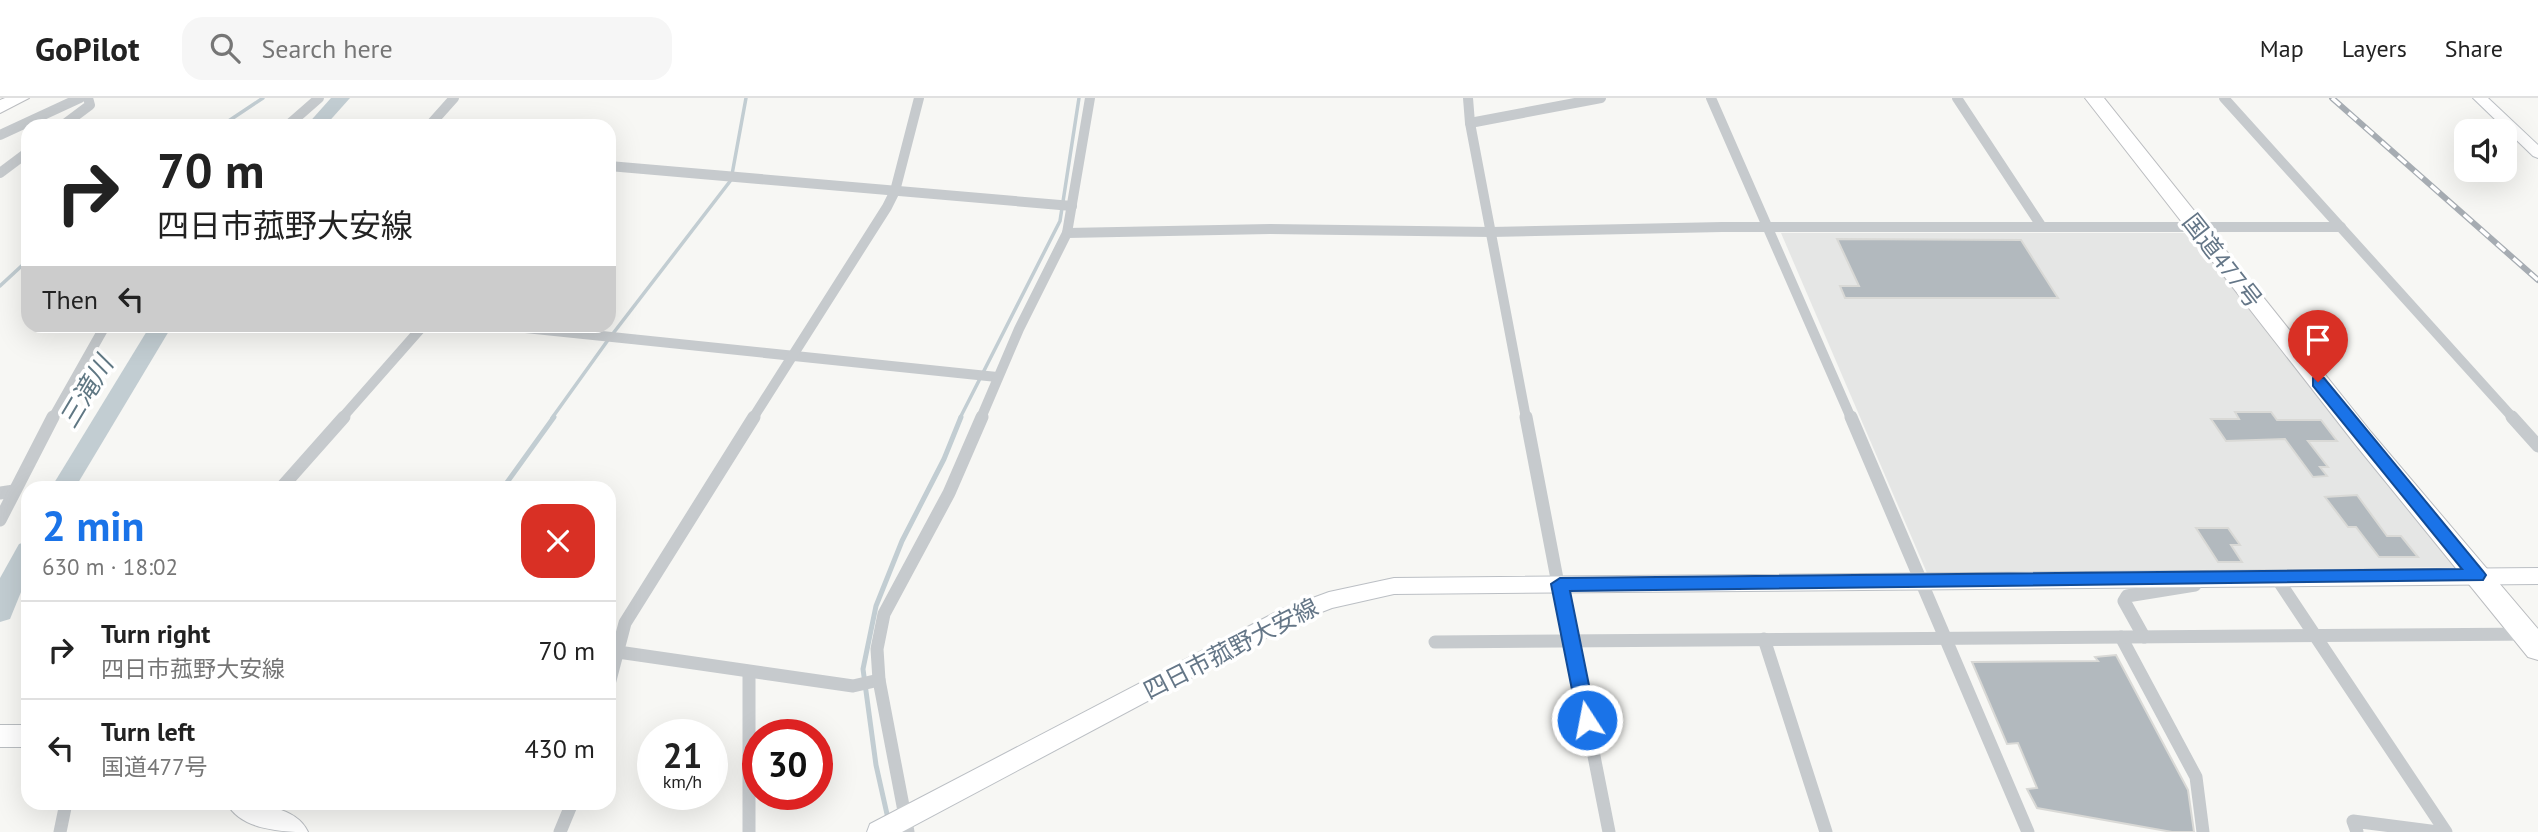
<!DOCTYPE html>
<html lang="en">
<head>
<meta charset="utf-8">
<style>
	:root { --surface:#fff; --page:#f6f6f6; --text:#222; --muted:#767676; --line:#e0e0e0; --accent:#1a73e8 }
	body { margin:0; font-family:"PT Sans","Noto Sans JP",sans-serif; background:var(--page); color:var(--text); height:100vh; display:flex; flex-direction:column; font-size:26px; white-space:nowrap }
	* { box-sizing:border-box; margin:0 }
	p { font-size:23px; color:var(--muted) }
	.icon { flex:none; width:38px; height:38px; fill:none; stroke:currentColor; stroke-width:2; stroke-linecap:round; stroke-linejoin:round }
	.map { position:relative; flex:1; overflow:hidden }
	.details { position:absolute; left:21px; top:383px; width:595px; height:329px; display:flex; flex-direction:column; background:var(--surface); border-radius:21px; box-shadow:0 7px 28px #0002 }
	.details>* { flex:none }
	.banner { position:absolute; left:21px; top:21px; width:595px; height:214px; border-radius:21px; box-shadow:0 7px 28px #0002; background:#fff; color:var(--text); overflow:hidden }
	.buttons { position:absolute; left:2454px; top:21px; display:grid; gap:14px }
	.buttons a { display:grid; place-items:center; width:63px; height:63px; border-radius:14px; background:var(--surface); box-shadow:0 7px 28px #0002; font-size:35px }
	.speed { position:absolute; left:637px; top:621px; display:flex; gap:14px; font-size:35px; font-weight:700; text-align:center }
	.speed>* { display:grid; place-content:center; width:91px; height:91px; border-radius:50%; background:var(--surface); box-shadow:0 7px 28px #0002; line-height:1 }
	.speed small { font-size:18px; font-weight:400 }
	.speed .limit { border:10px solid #d22; background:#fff; color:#111 }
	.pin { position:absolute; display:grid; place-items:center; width:60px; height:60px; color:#fff; margin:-72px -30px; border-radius:50% 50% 50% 0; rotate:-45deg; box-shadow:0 0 7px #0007 }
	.pin .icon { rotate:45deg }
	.me { position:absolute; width:77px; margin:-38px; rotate:349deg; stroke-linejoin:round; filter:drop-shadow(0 0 5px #0008) }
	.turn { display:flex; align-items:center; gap:24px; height:147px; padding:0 21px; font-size:32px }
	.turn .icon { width:91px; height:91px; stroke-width:2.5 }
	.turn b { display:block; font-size:49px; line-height:60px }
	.then { display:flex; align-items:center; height:66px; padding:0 21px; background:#0003; gap:14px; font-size:26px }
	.round { display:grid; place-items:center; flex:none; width:74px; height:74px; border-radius:21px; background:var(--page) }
	.headline { display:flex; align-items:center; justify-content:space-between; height:119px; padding:0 21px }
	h1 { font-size:42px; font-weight:800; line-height:52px; color:var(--accent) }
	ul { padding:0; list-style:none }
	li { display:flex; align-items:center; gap:21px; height:98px; padding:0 21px; border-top:2px solid var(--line) }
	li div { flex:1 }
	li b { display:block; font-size:26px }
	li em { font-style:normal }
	header { display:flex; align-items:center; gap:42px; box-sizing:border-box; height:98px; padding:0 35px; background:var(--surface); border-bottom:2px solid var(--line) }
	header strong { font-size:33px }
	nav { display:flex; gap:38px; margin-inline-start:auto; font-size:24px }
	.search { width:490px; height:63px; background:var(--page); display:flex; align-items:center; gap:18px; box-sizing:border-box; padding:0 24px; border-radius:21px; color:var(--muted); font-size:26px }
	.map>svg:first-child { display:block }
</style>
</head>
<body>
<header>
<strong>GoPilot</strong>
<div class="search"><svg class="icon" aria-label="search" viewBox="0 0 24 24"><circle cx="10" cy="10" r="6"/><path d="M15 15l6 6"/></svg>Search here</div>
<nav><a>Map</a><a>Layers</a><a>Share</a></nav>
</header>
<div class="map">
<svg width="2538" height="734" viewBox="0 0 2538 734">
	<rect width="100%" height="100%" fill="#f7f7f4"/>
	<polygon fill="#e5e6e5" points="1781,135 2192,135 2460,469 1927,475"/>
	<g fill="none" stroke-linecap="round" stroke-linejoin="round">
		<g stroke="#c2cdd2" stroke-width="3.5">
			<polyline points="221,28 263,0"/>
			<polyline points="0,188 28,162"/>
			<polyline points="552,320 608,242 731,82 746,0"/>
			<polyline points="960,320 1060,123 1079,0"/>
		</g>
		<g stroke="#c2cdd2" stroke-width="5">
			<polyline points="503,390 554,319"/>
			<polyline points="891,734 876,667 863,571 876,508 902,443 944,361 961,319"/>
		</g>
		<g fill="#c2cdd2" fill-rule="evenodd">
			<polygon points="331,0 350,0 325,28 306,28"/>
			<polygon points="150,228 172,228 75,390 51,390"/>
			<polygon points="28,443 28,477 10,521 0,524 0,480 19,446"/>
		</g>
	</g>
	<g fill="#b2b9be" stroke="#d9d9d6" stroke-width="2">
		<polygon points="1837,141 2021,142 2058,200 1845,200 1840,188 1859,188"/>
		<polygon points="2235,314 2271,314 2277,322 2321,322 2337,343 2308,343 2328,369 2320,369 2327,378 2313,379 2285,341 2226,343 2211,321 2239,321"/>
		<polygon points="2357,397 2387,438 2401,438 2418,459 2379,459 2356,429 2348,429 2325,399"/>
		<polygon points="2196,430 2228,430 2240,447 2231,447 2242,464 2218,464"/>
		<polygon points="2116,557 2188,692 2194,734 2172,734 2037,710 2027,691 2037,690 2018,645 2007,646 1972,564 2098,563 2095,559"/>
	</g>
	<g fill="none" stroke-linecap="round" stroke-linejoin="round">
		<g stroke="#bbbfc4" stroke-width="2">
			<g id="secondary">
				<polygon points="2473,0 2488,0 2538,47 2538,60 2533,58"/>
				<polygon points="2538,470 2538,486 1394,496 1332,510 1296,524 902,734 867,734 870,726 1280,512 1329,494 1394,480"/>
			</g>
		</g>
		<g stroke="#b9bdc1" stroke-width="2">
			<g id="primary">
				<rect x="0" y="627" width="28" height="22"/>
				<path d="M 227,705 C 253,705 296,707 308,734 C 283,734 240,732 227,705 Z"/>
			</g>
		</g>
		<g stroke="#bbbdc0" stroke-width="2">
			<g id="highway">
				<polygon points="5,0 29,0 0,15 0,2"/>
				<polygon points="2085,0 2104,0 2371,334 2538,531 2538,562 2528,559 2355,346"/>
			</g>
		</g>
		<g stroke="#c6cacd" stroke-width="10">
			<polyline points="1468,0 1470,25 1526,320"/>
			<polyline points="1711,0 1851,320"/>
			<polyline points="1957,0 2042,129"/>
			<polyline points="2224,0 2513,320"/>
			<polyline points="1470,25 1601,0"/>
			<polyline points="62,28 90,7 88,0"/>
			<polyline points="287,28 319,0"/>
			<polyline points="429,28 454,0"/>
			<polyline points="0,37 80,0"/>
			<polyline points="609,68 1072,108"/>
			<polyline points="0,75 28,54"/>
			<polyline points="1067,135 1270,131 1491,134 1722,129 2341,129"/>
			<polyline points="505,228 997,279"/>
			<polyline points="53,320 105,228"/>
			<polyline points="342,320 423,228"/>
			<polyline points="753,320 887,109 895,93 919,0"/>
			<polyline points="981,320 1019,231 1067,135 1090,0"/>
		</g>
		<g stroke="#c6cacd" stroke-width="13">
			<polyline points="1526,319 1558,486"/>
			<polyline points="1851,319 2028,734"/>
			<polyline points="2512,319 2538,348"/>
			<polyline points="281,390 344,319"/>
			<polyline points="0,395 14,393"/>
			<polyline points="0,422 53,319"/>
			<polyline points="2278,482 2446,734"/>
			<polyline points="1560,486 1609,734"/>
			<polyline points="2121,539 2196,679 2203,734"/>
			<polyline points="2144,539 2124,503 2127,498 2195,487"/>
			<polyline points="1764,541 1826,734"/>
			<polyline points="1435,544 2538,536"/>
			<polyline points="618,554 853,588 879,582"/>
			<polyline points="749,574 749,734"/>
			<polyline points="609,586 625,525 754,319"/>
			<polyline points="60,734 66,705"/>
			<polyline points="560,734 572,705"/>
			<polyline points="908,734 879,582 877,551 884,516 949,395 982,319"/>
			<polyline points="2357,734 2353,723 2438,734"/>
		</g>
		<use href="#secondary" fill="#fff" fill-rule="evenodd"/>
		<use href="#primary" fill="#fff" fill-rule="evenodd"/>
		<use href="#highway" fill="#fff" fill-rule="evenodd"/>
		<g stroke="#a6acb2" stroke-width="6">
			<polyline id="rail" points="2332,0 2538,182"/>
		</g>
		<use href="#rail" stroke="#fff" stroke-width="3.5" stroke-dasharray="11" stroke-linecap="butt"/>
	</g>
	<polygon fill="#1a73e8" stroke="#114b97" stroke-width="2" points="2318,279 2324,280 2483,473 2486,477 2483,482 1570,493 1596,622 1594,628 1580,628 1578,622 1551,486 1560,480 2462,471 2313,288 2313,280"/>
	<g text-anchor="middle" stroke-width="7" stroke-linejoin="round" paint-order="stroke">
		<g font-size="24" fill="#647687" stroke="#fff">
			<text transform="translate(2222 163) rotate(52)" y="8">国道477号</text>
			<text transform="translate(1231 551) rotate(-27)" y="8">四日市菰野大安線</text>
		</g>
		<g font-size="26" font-style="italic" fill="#5f7783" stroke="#fff">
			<text transform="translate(86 294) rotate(-59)" y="9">三滝川</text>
		</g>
	</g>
</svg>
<div class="buttons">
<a><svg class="icon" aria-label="sound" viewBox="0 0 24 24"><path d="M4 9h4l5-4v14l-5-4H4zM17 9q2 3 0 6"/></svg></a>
</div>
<div class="speed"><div>21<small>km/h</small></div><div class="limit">30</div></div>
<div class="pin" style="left:2318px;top:284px;background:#d93025"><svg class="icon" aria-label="arrive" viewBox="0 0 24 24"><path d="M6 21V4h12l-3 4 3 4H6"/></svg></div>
<svg class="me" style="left:1587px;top:622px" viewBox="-20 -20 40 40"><circle r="17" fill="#1a73e8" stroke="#fff" stroke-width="3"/><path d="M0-11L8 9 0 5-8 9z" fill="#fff"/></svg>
<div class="banner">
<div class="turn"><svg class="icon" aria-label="right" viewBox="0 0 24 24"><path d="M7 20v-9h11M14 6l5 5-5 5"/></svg><div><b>70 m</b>四日市菰野大安線</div></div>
<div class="then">Then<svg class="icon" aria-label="left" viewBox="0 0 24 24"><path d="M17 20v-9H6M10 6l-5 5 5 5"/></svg></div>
</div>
<section class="details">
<div class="headline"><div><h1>2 min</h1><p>630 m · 18:02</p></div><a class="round" style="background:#d93025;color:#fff"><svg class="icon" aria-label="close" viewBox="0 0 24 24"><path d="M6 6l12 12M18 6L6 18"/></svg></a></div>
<ul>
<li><svg class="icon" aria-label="right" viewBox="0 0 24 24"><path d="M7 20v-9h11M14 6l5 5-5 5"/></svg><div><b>Turn right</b><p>四日市菰野大安線</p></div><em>70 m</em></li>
<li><svg class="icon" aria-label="left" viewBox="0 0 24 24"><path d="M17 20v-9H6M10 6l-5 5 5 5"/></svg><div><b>Turn left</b><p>国道477号</p></div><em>430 m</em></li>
</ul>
</section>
</div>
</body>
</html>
